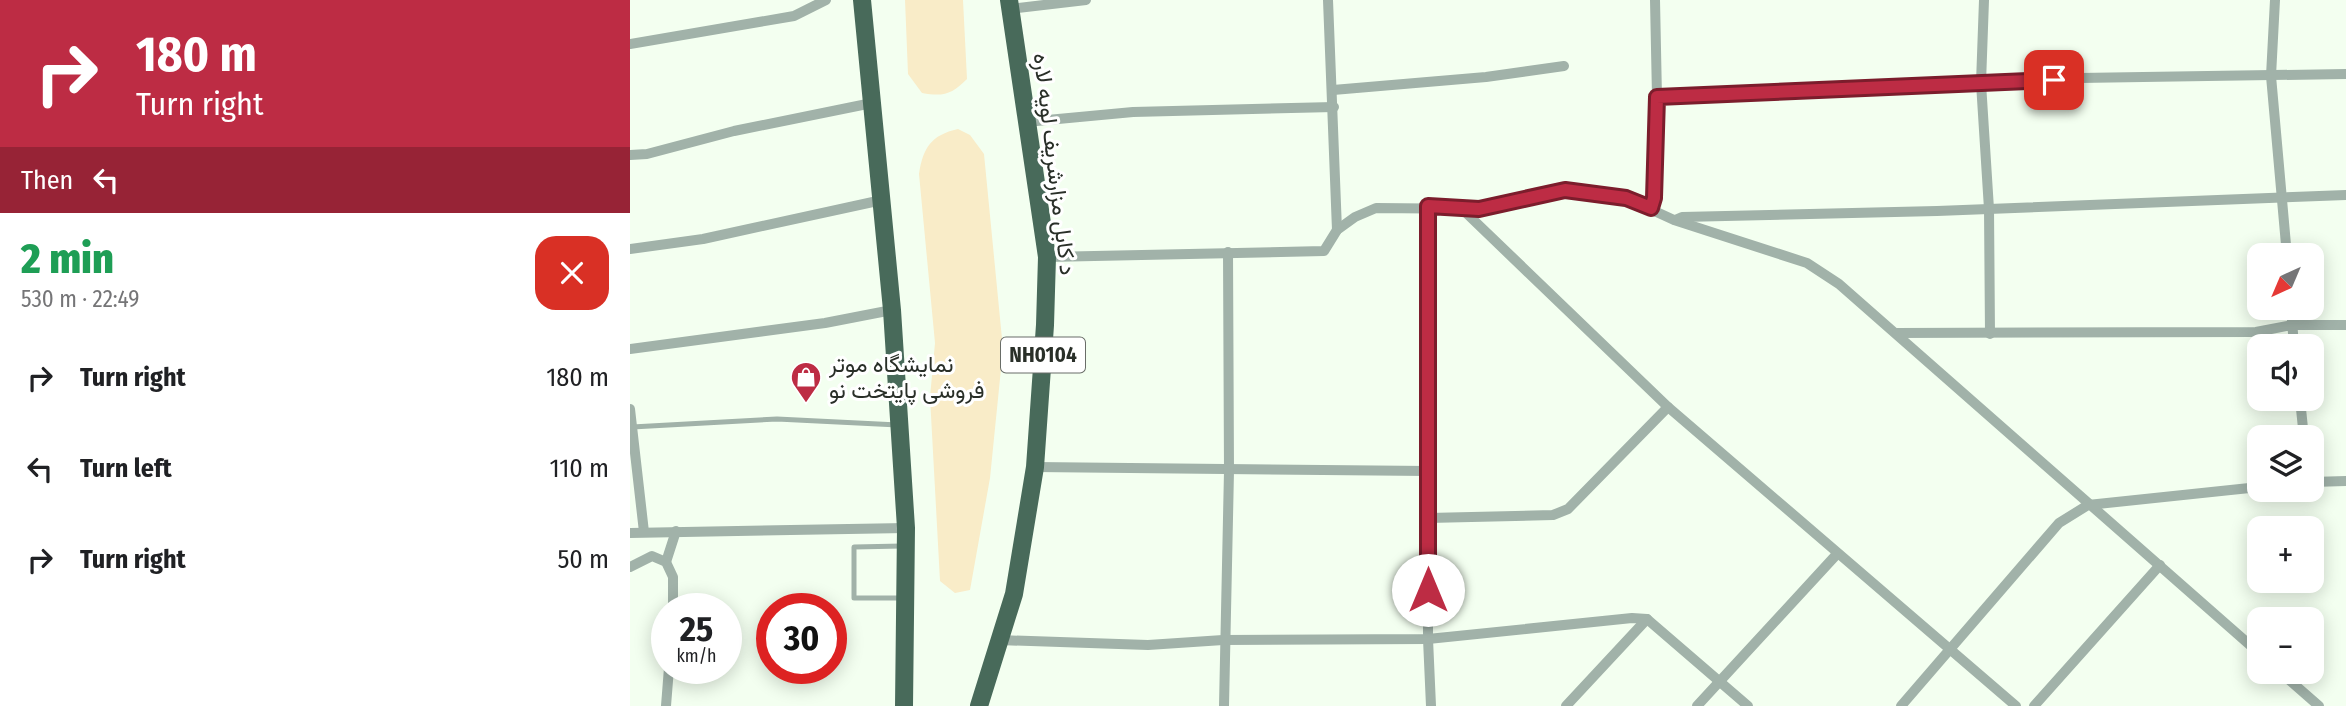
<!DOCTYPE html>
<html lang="en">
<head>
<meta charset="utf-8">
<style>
	:root { --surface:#fff; --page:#f2f2f2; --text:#202124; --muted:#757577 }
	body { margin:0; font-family:"Fira Sans Condensed",Vazirmatn,sans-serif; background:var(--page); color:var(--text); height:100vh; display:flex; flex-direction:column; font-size:26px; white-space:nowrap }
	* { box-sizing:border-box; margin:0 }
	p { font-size:23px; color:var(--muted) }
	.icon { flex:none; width:38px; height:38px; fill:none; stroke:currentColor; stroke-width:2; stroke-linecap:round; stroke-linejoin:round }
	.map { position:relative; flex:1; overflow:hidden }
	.side { display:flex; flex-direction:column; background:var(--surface); width:630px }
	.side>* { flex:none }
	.hud { background:#bd2c44; color:#fff; overflow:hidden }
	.needle { width:46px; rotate:224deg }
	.tools { position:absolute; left:1617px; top:243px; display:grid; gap:14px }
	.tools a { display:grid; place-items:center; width:77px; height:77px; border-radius:14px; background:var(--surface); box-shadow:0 4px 18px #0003; font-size:35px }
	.speed { position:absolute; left:21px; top:593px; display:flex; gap:14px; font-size:35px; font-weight:700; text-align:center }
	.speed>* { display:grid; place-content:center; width:91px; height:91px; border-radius:50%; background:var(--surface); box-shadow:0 4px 18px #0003; line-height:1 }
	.speed small { font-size:18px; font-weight:400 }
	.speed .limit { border:10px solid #d22; background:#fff; color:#111 }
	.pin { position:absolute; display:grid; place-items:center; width:60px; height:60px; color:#fff; margin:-30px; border-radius:14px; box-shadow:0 4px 10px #0006 }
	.me { position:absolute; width:77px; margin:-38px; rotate:0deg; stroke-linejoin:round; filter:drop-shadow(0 0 5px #0008) }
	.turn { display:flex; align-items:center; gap:24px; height:147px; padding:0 21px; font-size:32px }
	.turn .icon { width:91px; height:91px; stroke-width:2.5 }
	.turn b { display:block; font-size:49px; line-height:60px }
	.then { display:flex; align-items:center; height:66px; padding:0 21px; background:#0003; gap:14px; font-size:26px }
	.round { display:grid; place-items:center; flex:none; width:74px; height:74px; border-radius:21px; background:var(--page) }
	.summary { display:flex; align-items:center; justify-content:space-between; height:119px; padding:0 21px }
	h1 { font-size:42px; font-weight:800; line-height:52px; color:#1e9e55 }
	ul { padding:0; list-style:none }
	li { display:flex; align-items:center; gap:21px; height:91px; padding:0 21px }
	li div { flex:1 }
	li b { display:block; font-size:26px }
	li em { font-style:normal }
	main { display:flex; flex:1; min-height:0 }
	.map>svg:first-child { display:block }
</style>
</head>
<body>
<main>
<section class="side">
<div class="hud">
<div class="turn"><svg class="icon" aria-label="right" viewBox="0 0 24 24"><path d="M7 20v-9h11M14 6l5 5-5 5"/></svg><div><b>180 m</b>Turn right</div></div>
<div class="then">Then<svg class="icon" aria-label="left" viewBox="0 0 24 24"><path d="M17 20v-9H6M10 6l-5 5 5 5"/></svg></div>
</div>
<div class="summary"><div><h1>2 min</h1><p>530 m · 22:49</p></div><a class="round" style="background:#d93025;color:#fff"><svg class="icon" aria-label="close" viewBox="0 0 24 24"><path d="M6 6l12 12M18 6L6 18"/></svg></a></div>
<ul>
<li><svg class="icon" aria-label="right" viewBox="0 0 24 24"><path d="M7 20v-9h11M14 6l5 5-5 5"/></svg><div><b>Turn right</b></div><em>180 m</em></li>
<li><svg class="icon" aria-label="left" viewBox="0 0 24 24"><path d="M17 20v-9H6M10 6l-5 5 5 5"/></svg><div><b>Turn left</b></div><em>110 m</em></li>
<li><svg class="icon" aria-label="right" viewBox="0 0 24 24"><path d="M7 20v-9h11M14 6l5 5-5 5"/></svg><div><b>Turn right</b></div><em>50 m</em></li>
</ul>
</section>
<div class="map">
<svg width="1716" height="706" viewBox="0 0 1716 706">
	<rect width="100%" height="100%" fill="#f3fff0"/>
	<g fill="#f9ecc8">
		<path d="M 275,0 L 333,0 L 337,79 C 322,94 314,97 292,93 L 278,74 Z"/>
		<path d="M 328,129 L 340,135 L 354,154 L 373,349 L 360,478 L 340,590 L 325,593 L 310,581 L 300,397 L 305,343 L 289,174 C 293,148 301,135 328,129 Z"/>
	</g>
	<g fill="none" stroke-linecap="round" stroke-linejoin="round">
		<g stroke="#a1b2a9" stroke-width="5">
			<polyline points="2,427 147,419 268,425"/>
			<polyline points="271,598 224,598 224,547 272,546"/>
		</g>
		<g stroke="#a1b2a9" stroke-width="10">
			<polyline points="698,0 707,230"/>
			<polyline points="1354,0 1351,83 1359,209 1360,334"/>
			<polyline points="1645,0 1641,76 1657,256"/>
			<polyline points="380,9 456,0"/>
			<polyline points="0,44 164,16 196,0"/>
			<polyline points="703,90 856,77 934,66"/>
			<polyline points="1027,97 1449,78 1716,74"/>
			<polyline points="396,122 503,112 704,107"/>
			<polyline points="0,155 17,154 104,131 242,103"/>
			<polyline points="798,206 798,639 801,706"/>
			<polyline points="831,208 1038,407 1386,706"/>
			<polyline points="1022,208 1027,97 1025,0"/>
			<polyline points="1045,220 1052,217 1307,211 1716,195"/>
			<polyline points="0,249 73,239 252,200"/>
			<polyline points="417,257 694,251 707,230 725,217 746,208 850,209 935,190 996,198 1044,220 1177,263 1209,284 1629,653"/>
			<polyline points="1661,308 1664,346"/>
			<polyline points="1267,333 1626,332 1662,325 1716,325"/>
			<polyline points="0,349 195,323 262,310"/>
			<polyline points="1670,399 1674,438"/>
			<polyline points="0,409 14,532"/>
			<polyline points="405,467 798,471"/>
			<polyline points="1682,482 1716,481"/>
			<polyline points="798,518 923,515 938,509 1038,407"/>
			<polyline points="0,533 276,528"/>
			<polyline points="36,562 46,531"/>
			<polyline points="0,567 22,556 36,562 43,577 43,609"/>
			<polyline points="369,640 518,645 593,640 798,639 1002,618 1017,619 1118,706"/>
			<polyline points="1650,672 1689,706"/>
			<polyline points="36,706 39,668"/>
			<polyline points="594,706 599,471 598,252"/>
			<polyline points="936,706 1017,619"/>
			<polyline points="1067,706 1207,554"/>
			<polyline points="1271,706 1429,523 1458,505 1629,487"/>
			<polyline points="1404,706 1530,565"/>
		</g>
		<g stroke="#486a5a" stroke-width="18">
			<polyline points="232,0 262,310 276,528 274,706"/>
			<polyline points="349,706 384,594 405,467 415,325 417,257 379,0"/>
		</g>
	</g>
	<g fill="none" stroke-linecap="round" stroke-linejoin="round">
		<g stroke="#7b1d2c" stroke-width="18">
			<polyline id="route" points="798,590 798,206 849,209 935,190 996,198 1021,208 1024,198 1027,97 1424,80"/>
		</g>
		<use href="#route" stroke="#bd2c44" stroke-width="12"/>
	</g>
	<defs>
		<g id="shop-pin" transform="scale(1.575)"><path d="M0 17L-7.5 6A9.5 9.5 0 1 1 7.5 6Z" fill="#bd2c44" stroke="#fff"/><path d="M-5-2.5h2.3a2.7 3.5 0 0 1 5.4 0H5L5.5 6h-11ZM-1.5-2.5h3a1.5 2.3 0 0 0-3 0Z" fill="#fff"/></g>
	</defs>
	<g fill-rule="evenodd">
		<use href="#shop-pin" x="176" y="377"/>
	</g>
	<g text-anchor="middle" stroke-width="6" stroke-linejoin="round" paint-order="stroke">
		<rect fill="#fff" stroke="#696d68" stroke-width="2" x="371" y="337.5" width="84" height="35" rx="5"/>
		<g font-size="21" font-weight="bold" fill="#292f28">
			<text x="413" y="362">NH0104</text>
		</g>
		<g font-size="23" fill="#292f28" stroke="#fff">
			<text transform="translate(425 164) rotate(83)" y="8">د کابل مزارشریف لویه لاره</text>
		</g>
		<g font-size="23" fill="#292f28" stroke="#fff" text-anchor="start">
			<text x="199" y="372">نمایشگاه موتر<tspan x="199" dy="26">فروشی پایتخت نو</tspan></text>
		</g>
	</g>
</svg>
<div class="tools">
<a><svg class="needle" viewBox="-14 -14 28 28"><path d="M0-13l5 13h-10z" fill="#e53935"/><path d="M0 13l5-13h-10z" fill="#757577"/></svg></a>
<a><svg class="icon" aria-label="sound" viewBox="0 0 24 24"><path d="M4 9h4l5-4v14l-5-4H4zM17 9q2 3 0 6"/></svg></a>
<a><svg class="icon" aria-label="layers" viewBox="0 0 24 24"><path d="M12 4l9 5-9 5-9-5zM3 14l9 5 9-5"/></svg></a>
<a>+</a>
<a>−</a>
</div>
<div class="speed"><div>25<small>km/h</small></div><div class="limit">30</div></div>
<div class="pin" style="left:1424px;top:80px;background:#d93025"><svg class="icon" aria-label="arrive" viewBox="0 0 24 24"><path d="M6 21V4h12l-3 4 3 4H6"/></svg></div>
<svg class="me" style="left:798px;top:590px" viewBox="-20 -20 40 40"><circle r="19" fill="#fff"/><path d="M0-13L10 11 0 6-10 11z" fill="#bd2c44"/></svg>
</div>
</main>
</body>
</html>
